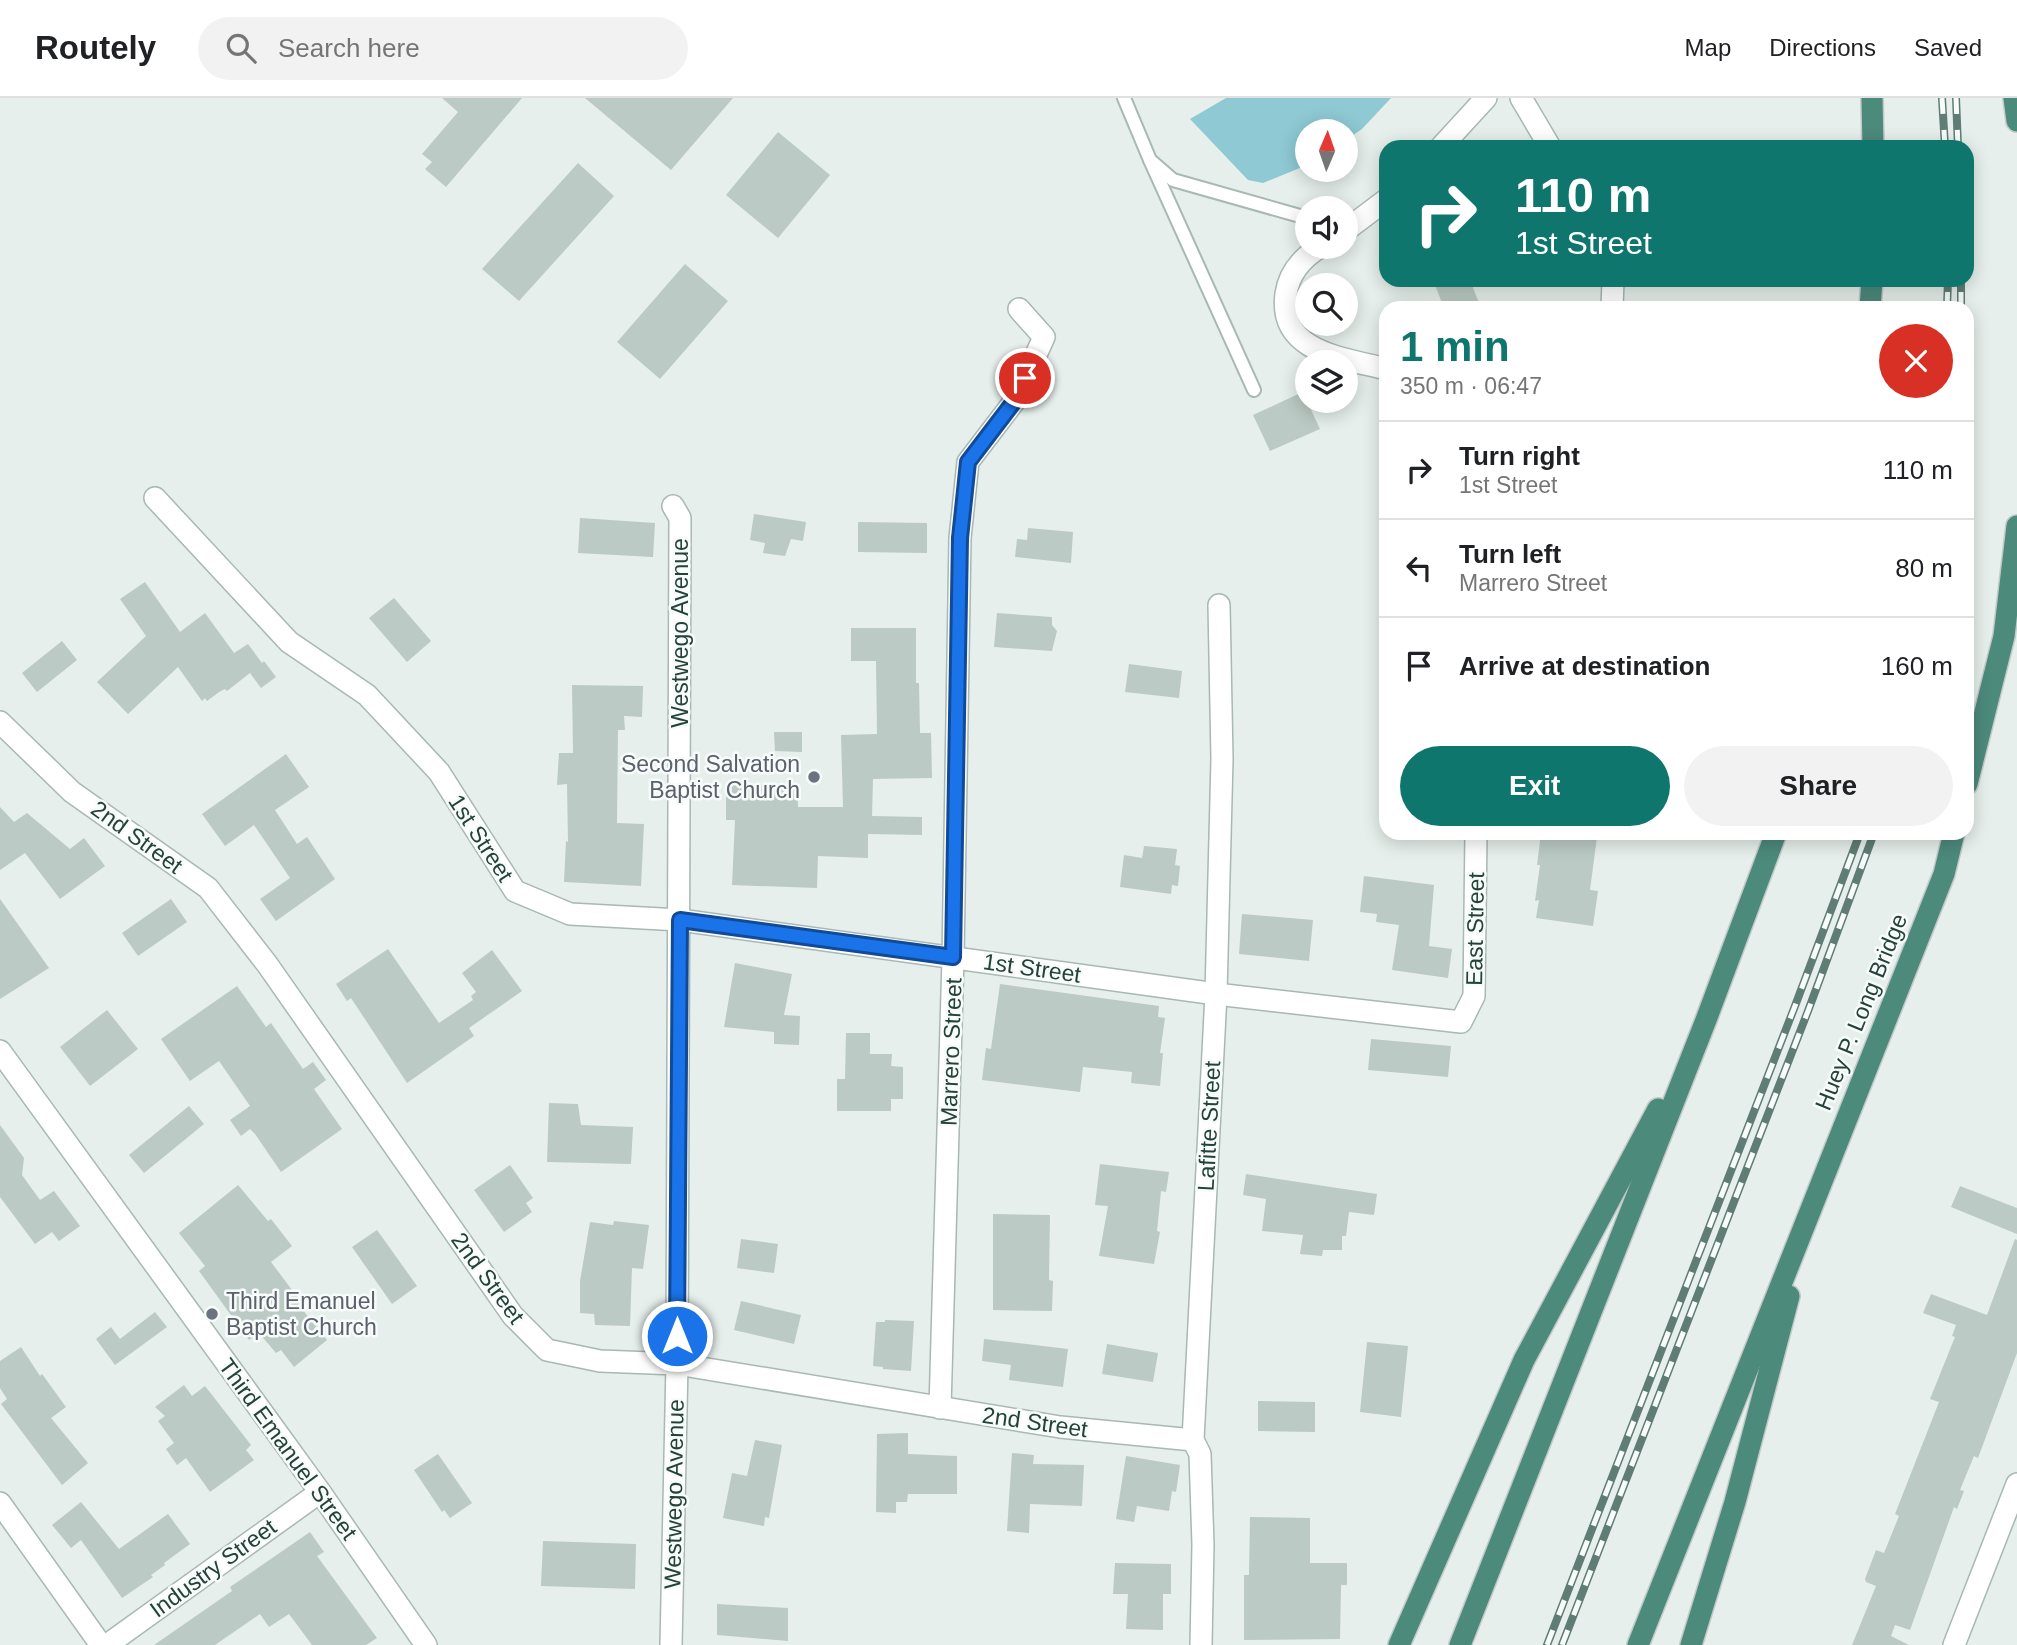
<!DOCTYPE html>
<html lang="en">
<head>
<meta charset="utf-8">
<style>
	:root { --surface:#fff; --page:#f2f2f2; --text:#202124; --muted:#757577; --line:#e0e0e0; --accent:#0f766e }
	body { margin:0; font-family:Helvetica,sans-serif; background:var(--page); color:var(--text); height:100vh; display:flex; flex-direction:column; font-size:26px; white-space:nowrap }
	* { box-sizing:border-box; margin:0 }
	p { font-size:23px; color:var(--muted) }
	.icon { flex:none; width:38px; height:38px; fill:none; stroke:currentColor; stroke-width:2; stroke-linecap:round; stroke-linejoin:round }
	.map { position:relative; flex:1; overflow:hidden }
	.panel { position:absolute; left:1379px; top:203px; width:595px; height:539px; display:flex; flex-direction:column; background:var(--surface); border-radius:21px; box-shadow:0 4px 18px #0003 }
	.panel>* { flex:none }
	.banner { position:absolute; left:1379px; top:42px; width:595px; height:147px; border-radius:21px; box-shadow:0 4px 18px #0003; background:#0f766e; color:#fff; overflow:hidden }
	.needle { width:46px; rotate:2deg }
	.controls { position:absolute; left:1295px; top:21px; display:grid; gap:14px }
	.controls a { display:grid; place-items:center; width:63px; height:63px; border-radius:50%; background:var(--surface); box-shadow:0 4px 18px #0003; font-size:35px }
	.pin { position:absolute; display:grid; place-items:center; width:60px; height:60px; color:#fff; margin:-30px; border:4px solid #fff; border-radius:50%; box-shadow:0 2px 7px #0007 }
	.me { position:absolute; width:77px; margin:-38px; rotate:0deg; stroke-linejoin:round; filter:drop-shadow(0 0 5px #0008) }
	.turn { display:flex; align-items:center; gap:24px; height:147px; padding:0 21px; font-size:32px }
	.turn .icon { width:91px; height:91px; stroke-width:2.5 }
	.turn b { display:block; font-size:49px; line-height:60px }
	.round { display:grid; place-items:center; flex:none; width:74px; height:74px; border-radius:37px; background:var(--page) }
	.summary { display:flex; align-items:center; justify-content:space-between; height:119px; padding:0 21px }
	h1 { font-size:42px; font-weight:800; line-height:52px; color:var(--accent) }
	.cta { display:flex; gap:14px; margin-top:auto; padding:14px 21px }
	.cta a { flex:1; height:80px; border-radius:42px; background:var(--accent); color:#fff; font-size:28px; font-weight:800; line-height:80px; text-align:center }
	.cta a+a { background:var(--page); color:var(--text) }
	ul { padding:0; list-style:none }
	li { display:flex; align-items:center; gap:21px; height:98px; padding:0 21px; border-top:2px solid var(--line) }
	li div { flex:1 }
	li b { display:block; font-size:26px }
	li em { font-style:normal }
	header { display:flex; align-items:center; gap:42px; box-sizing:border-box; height:98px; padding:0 35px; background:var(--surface); border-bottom:2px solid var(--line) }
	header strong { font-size:33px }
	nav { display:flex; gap:38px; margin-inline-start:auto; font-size:24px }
	.search { width:490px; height:63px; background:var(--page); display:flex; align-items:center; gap:18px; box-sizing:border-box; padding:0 24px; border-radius:38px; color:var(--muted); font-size:26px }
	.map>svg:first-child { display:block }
</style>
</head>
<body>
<header>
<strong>Routely</strong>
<div class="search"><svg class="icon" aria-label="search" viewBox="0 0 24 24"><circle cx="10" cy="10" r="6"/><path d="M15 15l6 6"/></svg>Search here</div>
<nav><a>Map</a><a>Directions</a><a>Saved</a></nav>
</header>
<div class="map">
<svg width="2017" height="1547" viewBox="0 0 2017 1547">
	<rect width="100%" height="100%" fill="#e6efeb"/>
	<polygon fill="#8ec9d4" points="1226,0 1391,0 1362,31 1346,42 1346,33 1307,33 1307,67 1263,85 1248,82 1190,21"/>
	<g fill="#bbcac4">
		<polygon points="442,0 522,0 446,89 425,71 432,64 422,56 458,14"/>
		<polygon points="585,0 733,0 671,72"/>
		<polygon points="778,34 830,77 778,140 726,97"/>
		<polygon points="578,65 614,98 519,203 482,171"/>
		<polygon points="685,166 728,203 660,281 617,244"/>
		<polygon points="1433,182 1470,182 1481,210 1444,210"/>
		<polygon points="1307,292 1307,303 1320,331 1270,353 1253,317"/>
		<polygon points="754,416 806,424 803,443 791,441 785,458 763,455 765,445 750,442"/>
		<polygon points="580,420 655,425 653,459 578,455"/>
		<polygon points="858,424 927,425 927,455 858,454"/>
		<polygon points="1028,430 1073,434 1071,465 1015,459 1017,441 1027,442"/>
		<polygon points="145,484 180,534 205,515 234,555 248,546 262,565 264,563 276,579 261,590 250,575 227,593 225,591 219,594 207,603 205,600 202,603 178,569 128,616 97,584 146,538 120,501"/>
		<polygon points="394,500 431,543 407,564 369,520"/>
		<polygon points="997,515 1052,519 1052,527 1057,533 1052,553 994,549"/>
		<polygon points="851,530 916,530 916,585 919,585 920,635 931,635 932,680 873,681 872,718 922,719 922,737 868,736 868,760 818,758 817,790 732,787 735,722 726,722 726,687 797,686 798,709 843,709 841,637 877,636 876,563 851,563"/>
		<polygon points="62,543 77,562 37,594 22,575"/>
		<polygon points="1129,566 1182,573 1179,600 1125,594"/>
		<polygon points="572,587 643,588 642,619 624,618 625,632 618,632 617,725 644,726 641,788 564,784 566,743 568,744 567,686 557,687 559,655 573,655"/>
		<polygon points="774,634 802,634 802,654 775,653"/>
		<polygon points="286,656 309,689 275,712 297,746 307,739 335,781 276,823 260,801 290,780 254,727 225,748 202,716"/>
		<polygon points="0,709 14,724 27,715 70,751 84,740 105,768 60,801 25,755 0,772"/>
		<polygon points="1541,735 1568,735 1597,739 1590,792 1598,793 1593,828 1536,820 1539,802 1535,803 1540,767 1537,767"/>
		<polygon points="1144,748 1177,751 1175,767 1180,768 1178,788 1172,787 1171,796 1120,789 1124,757 1142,760"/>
		<polygon points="1364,778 1434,787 1429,848 1452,851 1448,880 1392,872 1399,827 1376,824 1377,816 1360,814"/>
		<polygon points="0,801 49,870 0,901"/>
		<polygon points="171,801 187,824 138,858 122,835"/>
		<polygon points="1242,816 1313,822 1309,863 1239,856"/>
		<polygon points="388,851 439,925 473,902 471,898 476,894 462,875 492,852 522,893 469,930 474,938 407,985 351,900 347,903 336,886"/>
		<polygon points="735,865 792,876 784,917 800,918 799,947 774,946 774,934 724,929"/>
		<polygon points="1000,886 1159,908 1158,919 1165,920 1160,955 1163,955 1160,988 1131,985 1132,974 1083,969 1080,994 982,982 986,950 991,951"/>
		<polygon points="237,888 266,929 271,925 303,971 313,964 326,982 314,991 342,1031 281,1074 255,1036 250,1031 241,1038 230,1022 250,1008 219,963 190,983 161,941"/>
		<polygon points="107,912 138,951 90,988 60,949"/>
		<polygon points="846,935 870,935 870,956 892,956 891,968 903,969 903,1001 891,1001 891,1013 837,1013 837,981 845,981"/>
		<polygon points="1371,941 1451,948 1448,979 1368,972"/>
		<polygon points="549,1005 578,1006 581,1027 633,1029 631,1066 547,1064"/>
		<polygon points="189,1008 204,1026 144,1075 129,1057"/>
		<polygon points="0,1027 24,1060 22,1077 40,1102 54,1093 80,1128 59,1143 52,1134 35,1146 0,1099"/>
		<polygon points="1100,1066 1169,1074 1166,1094 1161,1093 1157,1133 1160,1134 1154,1166 1099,1158 1108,1108 1095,1107"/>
		<polygon points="510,1067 533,1100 526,1105 532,1114 504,1134 474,1092"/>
		<polygon points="1246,1076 1377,1096 1374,1117 1349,1114 1346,1138 1342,1138 1342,1152 1323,1152 1322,1158 1300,1156 1303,1137 1262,1133 1266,1101 1243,1097"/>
		<polygon points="238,1087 268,1123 271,1121 292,1148 271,1164 301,1204 298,1206 327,1242 294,1269 281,1252 276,1255 259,1235 249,1242 199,1173 205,1168 179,1135"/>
		<polygon points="1960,1088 2017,1110 2017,1136 1951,1109"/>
		<polygon points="993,1116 1050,1117 1049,1182 1053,1183 1052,1213 993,1212"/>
		<polygon points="614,1123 649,1127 643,1171 632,1170 630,1228 595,1227 594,1216 580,1215 580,1183 590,1124 613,1127"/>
		<polygon points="377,1132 417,1188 392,1206 352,1149"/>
		<polygon points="741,1141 778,1146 774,1175 737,1170"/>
		<polygon points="2015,1141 2017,1142 2017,1255 1978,1360 1974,1358 1960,1392 1964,1393 1957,1411 1954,1409 1910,1532 1895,1527 1891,1538 1909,1547 1852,1547 1876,1488 1866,1484 1865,1481 1876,1452 1884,1455 1899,1418 1895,1416 1939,1304 1930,1301 1955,1239 1952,1238 1956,1227 1923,1215 1931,1196 1987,1217"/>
		<polygon points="741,1203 801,1217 794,1246 734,1232"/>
		<polygon points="155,1214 167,1229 115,1267 96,1241 111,1229 120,1241"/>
		<polygon points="885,1222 914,1223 911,1273 883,1271 883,1269 873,1268 876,1224 885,1224"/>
		<polygon points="984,1241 1068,1251 1063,1289 1009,1282 1011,1267 982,1263"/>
		<polygon points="1367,1244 1408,1248 1401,1319 1360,1314"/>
		<polygon points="1107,1246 1158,1255 1153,1284 1102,1276"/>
		<polygon points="21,1249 40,1278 42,1276 66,1309 51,1320 88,1365 62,1387 1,1306 7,1301 0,1290 0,1263"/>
		<polygon points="184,1287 192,1298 205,1288 251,1347 246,1352 254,1362 210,1394 186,1360 177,1367 166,1351 174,1345 158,1323 165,1318 155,1309"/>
		<polygon points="1258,1303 1315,1304 1315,1334 1258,1333"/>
		<polygon points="908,1335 908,1356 957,1358 957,1396 908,1396 907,1404 896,1404 896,1415 876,1414 877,1336"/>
		<polygon points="755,1342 782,1347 769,1420 765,1419 764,1428 723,1420 732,1375 747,1378"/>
		<polygon points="1012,1355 1034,1357 1033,1366 1084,1367 1082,1408 1030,1406 1029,1435 1007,1433"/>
		<polygon points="438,1356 472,1405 450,1420 444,1412 442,1414 414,1372"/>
		<polygon points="1126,1358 1180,1367 1176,1394 1172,1393 1169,1413 1137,1408 1134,1424 1116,1421"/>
		<polygon points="81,1404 119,1451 168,1416 190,1446 164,1465 165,1467 151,1477 153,1479 122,1500 81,1442 71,1450 52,1427"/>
		<polygon points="1250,1419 1310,1420 1310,1465 1347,1465 1347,1487 1341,1487 1340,1541 1244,1542 1244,1477 1249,1477"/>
		<polygon points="310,1434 324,1454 317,1458 377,1540 366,1547 312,1547 289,1516 269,1529 260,1516 215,1547 154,1547 232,1493 230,1489"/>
		<polygon points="543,1443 636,1446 635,1491 541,1488"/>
		<polygon points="1115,1465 1171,1466 1171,1496 1163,1496 1163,1532 1126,1531 1128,1496 1113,1496"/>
		<polygon points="717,1506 788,1510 788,1543 717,1537"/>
	</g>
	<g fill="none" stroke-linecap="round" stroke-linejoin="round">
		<g stroke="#a8b8b2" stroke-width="16">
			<g id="service">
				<polyline points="1124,0 1150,62 1173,82 1307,120"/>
				<polyline points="1150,62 1254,292"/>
			</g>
		</g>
		<g stroke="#a8b8b2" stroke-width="24">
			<g id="minor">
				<polyline points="1521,0 1550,49"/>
				<polyline points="1441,49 1486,0"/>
				<polyline points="1346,132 1386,102"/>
				<path d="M 1320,149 C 1302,160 1289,175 1286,196 C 1278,255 1344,260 1386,271"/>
				<polyline points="1612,210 1613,182"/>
				<polyline points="155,400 289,544 367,597 439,674 515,793 570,816 680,822 1216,896 1461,924 1474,898 1476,735"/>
				<polyline points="0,624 72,694 208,790 267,866 513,1218 547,1252 600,1263 677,1266 1060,1329 1193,1342"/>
				<polyline points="0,953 320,1394 426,1547"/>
				<polyline points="940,1310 953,860 960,440 968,364 1016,301 1044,239 1019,211"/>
				<polyline points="0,1405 101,1547"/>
				<polyline points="107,1547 320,1394"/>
				<polyline points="671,1547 677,1266 680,420 673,408"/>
				<polyline points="1201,1547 1203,1447 1200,1356 1193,1342 1216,896 1222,661 1219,507"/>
				<polyline points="1954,1547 2017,1386"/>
			</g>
		</g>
		<g stroke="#c2cac8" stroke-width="24">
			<g id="trunk">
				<polyline points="1872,0 1873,49"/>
				<polyline points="2014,0 2017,23"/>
				<polyline points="1870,210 1872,182"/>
				<polyline points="1967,686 2004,538 2017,428"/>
				<polyline points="1399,1547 1524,1262 1658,1011"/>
				<polyline points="1460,1547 1706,922 1776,735"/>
				<polyline points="1638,1547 1944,776 1954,735"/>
				<polyline points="1691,1547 1735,1404 1789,1198"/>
			</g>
		</g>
		<use href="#service" stroke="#fff" stroke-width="12"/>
		<use href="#minor" stroke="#fff" stroke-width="21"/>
		<use href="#trunk" stroke="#4c8a7c" stroke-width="21"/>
		<g stroke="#5f7d75" stroke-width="8">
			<g id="rail">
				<polyline points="1942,0 1945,49"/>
				<polyline points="1956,0 1958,49"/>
				<polyline points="1947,210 1948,182"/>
				<polyline points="1961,210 1961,182"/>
				<polyline points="1547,1547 1795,908 1860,735"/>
				<polyline points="1562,1547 1808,913 1874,735"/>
			</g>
		</g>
		<use href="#rail" stroke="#f7fbf9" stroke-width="5" stroke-dasharray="16" stroke-linecap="butt"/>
	</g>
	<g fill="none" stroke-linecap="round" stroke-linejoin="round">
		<g stroke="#114b97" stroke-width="18">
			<polyline id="route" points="677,1238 680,822 953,859 960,440 968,364 1016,301 1025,280"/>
		</g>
		<use href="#route" stroke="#1a73e8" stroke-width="12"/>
	</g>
	<g fill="#6b7280" stroke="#f7fbf9" stroke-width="2.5">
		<circle cx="814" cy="679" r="7"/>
		<circle cx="212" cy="1216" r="7"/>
	</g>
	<g text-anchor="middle" stroke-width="5" stroke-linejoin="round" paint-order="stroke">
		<g font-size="23" fill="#24423a" stroke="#f7fbf9">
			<text transform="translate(680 535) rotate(-90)" y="8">Westwego Avenue</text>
			<text transform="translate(137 739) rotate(36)" y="8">2nd Street</text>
			<text transform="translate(481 740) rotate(57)" y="8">1st Street</text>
			<text transform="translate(1475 831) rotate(-89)" y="8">East Street</text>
			<text transform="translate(1032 870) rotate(8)" y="8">1st Street</text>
			<text transform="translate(1861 914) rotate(-68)" y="8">Huey P. Long Bridge</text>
			<text transform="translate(951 954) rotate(-88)" y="8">Marrero Street</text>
			<text transform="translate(1209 1028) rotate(-87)" y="8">Lafitte Street</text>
			<text transform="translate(488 1180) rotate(54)" y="8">2nd Street</text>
			<text transform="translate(1035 1324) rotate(8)" y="8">2nd Street</text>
			<text transform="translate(288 1351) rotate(54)" y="8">Third Emanuel Street</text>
			<text transform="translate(674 1396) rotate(-89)" y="8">Westwego Avenue</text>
			<text transform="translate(213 1470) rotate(-36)" y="8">Industry Street</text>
		</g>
		<g font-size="23" fill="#5b616d" stroke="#f7fbf9" text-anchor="end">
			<text x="800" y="674">Second Salvation<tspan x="800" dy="26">Baptist Church</tspan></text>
			<text x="226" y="1211" text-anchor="start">Third Emanuel<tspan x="226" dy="26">Baptist Church</tspan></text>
		</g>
	</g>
</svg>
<div class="controls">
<a><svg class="needle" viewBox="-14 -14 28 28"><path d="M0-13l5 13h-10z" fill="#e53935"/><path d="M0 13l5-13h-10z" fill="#757577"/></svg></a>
<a><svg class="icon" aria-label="sound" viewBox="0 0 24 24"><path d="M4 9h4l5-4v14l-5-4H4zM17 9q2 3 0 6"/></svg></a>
<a><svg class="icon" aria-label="search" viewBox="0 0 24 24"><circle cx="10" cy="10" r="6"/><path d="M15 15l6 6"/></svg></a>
<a><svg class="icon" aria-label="layers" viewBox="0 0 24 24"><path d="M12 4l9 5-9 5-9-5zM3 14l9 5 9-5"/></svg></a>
</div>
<div class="pin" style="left:1025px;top:280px;background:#d93025"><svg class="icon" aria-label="arrive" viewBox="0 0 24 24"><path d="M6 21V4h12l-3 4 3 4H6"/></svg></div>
<svg class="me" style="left:677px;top:1238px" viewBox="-20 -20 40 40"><circle r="17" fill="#1a73e8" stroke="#fff" stroke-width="3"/><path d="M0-11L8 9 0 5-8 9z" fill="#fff"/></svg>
<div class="banner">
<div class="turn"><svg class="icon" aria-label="right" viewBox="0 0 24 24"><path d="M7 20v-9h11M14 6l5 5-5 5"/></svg><div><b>110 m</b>1st Street</div></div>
</div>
<section class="panel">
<div class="summary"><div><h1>1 min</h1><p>350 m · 06:47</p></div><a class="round" style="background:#d93025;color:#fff"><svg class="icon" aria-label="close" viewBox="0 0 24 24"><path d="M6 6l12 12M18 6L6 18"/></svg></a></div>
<ul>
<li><svg class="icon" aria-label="right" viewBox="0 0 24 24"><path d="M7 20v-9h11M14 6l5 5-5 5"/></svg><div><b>Turn right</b><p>1st Street</p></div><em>110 m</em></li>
<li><svg class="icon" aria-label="left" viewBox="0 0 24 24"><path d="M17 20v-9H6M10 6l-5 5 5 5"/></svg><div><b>Turn left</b><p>Marrero Street</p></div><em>80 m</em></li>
<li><svg class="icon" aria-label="arrive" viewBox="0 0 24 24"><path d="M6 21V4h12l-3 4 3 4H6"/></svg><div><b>Arrive at destination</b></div><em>160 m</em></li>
</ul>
<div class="cta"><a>Exit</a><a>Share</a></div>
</section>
</div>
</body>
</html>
